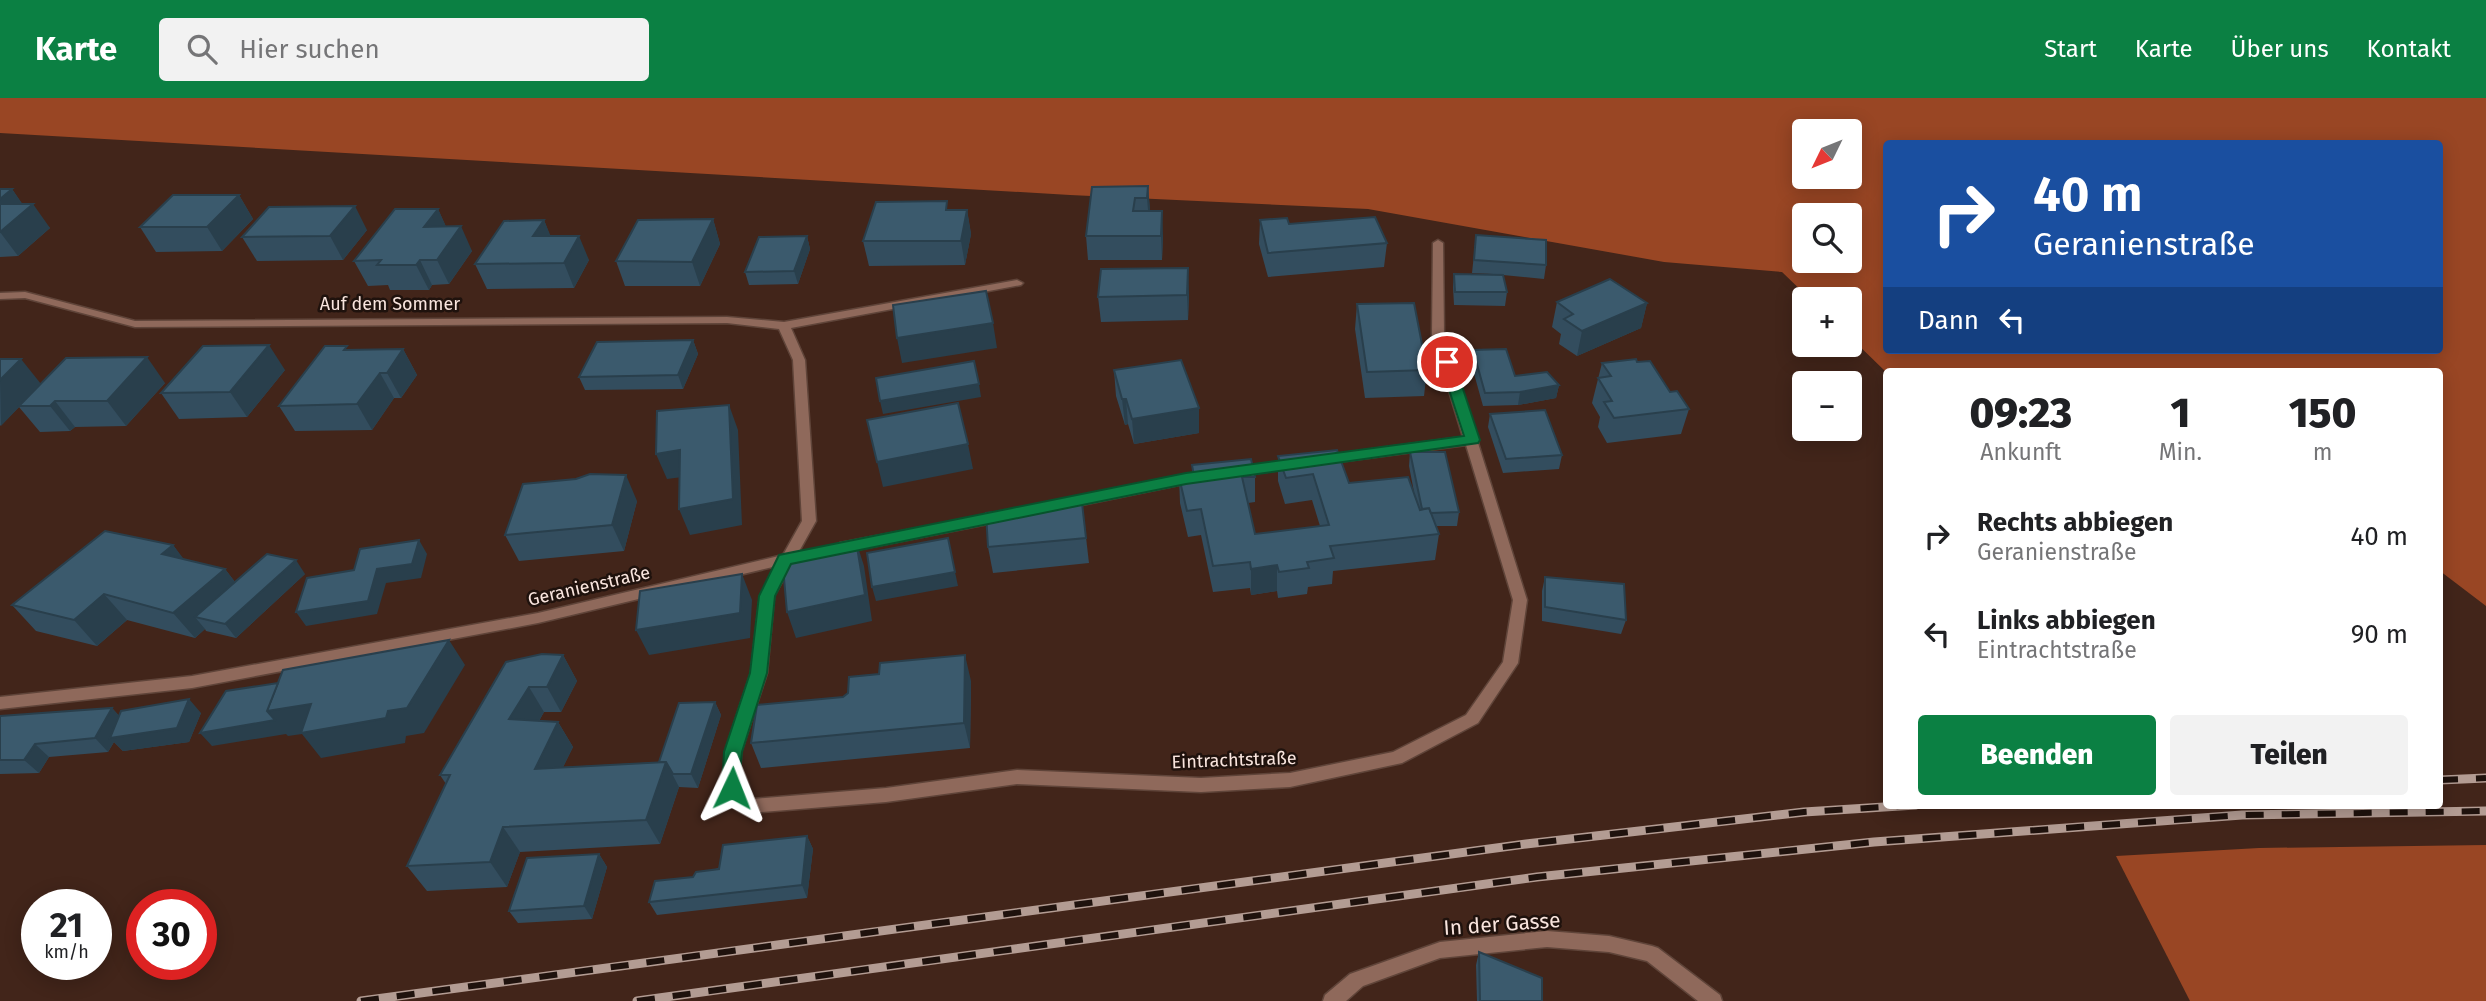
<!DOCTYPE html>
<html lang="de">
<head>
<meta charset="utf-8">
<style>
	:root { --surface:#fff; --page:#f2f2f2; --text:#202124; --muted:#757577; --accent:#0b8043 }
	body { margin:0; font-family:"Fira Sans",sans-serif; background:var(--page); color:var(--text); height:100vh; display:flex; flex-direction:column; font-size:26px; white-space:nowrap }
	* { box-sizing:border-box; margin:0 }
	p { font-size:23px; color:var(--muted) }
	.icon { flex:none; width:38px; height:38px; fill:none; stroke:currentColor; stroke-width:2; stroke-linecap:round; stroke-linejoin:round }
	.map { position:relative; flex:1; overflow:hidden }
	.details { position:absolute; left:1883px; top:270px; width:560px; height:441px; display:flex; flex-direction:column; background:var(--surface); border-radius:7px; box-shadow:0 4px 18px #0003 }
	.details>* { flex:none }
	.hud { position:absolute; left:1883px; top:42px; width:560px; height:214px; border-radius:7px; box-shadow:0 4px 18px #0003; background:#1a4fa0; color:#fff; overflow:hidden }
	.needle { width:46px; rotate:227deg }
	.buttons { position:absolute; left:1792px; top:21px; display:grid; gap:14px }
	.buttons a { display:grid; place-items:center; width:70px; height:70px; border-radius:7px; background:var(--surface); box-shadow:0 4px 18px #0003; font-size:35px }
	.speed { position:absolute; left:21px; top:791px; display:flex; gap:14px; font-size:35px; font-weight:700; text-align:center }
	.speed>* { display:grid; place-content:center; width:91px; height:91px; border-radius:50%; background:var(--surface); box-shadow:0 4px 18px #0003; line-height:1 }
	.speed small { font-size:18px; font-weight:400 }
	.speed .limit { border:10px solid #d22; background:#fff; color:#111 }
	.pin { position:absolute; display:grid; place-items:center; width:60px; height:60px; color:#fff; margin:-30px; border:4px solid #fff; border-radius:50%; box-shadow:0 2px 7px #0007 }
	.me { position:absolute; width:77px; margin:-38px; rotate:2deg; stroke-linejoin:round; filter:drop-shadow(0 0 5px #0008) }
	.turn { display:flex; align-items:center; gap:24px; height:147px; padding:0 35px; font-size:32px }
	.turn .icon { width:91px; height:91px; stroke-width:2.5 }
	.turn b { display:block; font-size:49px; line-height:60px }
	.then { display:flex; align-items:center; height:66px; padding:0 35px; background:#0003; gap:14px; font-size:26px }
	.eta { display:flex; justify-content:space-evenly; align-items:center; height:119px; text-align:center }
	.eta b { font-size:42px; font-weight:800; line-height:49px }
	.button { display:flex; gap:14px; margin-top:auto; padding:14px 35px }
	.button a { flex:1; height:80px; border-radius:7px; background:var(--accent); color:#fff; font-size:28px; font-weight:800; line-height:80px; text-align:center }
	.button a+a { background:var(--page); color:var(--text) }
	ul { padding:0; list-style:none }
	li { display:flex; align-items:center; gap:21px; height:98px; padding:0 35px }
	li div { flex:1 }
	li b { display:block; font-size:26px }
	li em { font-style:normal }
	header { display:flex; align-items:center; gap:42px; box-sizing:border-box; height:98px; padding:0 35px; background:var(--accent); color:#fff }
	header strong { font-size:33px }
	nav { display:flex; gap:38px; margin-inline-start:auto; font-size:24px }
	.search { width:490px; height:63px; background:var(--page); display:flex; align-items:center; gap:18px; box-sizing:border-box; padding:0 24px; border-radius:7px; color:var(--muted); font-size:26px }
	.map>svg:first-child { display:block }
</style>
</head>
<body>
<header>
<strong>Karte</strong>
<div class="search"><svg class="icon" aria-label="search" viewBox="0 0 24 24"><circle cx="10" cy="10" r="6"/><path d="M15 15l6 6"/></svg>Hier suchen</div>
<nav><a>Start</a><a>Karte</a><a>Über uns</a><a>Kontakt</a></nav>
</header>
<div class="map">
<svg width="2486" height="903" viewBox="0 0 2486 903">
	<rect width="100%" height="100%" fill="#42251a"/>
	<g fill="#994624" fill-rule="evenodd">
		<path d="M 0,0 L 2486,0 L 2486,508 L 2440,473 L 2440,273 L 1886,274 L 1850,239 L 1850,201 L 1810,201 L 1782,174 L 1664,164 L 1368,111 L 1070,97 L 0,35 ZM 1804,33 L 1850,33 L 1850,79 L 1804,79 ZM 1886,46 L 2440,46 L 2440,252 L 1886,252 ZM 1804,117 L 1850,117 L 1850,163 L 1804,163 Z"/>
		<polygon points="2486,747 2486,903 2190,903 2116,758 2259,750"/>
	</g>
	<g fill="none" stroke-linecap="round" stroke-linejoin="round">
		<g stroke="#5f4439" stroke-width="3">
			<g id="street">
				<polygon points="1438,142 1443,145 1444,237 1476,339 1479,342 1478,345 1527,502 1518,565 1478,625 1402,665 1290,689 1201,694 1017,686 886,704 749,715 743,713 724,690 725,654 751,575 760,498 777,468 538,525 192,590 0,611 0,599 192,578 538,515 783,457 802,423 793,262 779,231 727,225 135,229 25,200 0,201 0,195 25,194 135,223 727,219 784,224 1017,182 1023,185 1021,187 791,230 805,262 816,423 774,498 767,575 741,654 740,688 753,701 886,690 1017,672 1201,680 1290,675 1393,654 1466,617 1503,564 1513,502 1466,347 1322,366 1315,362 1322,358 1463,339 1432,237 1433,145"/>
				<polygon points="1295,362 1302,366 1300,369 1236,378 1229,374 1236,370"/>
				<polygon points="1198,375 1203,376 1205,379 1203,382 1033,417 1026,412 1033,407"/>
				<polygon points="1003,414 1010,419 1008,422 840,455 833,450 840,445"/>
				<polygon points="1547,833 1609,838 1652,848 1658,850 1720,897 1722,903 1698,903 1647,863 1609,854 1547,849 1440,860 1363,888 1346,903 1323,903 1325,897 1350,876 1440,844"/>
			</g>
		</g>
		<use href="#street" fill="#8f695b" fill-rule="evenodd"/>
		<g stroke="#b39c93" stroke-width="9">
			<g id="rail">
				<polyline points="2440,682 2486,680"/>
				<polyline points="361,903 1526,746 1804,714 1916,707"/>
				<polyline points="637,903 1537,779 1874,744 2242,717 2486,713"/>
			</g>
		</g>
		<use href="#rail" stroke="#1f120d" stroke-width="6" stroke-dasharray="18" stroke-linecap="butt"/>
	</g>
	<g fill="#334d5e">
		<polygon points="1148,88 1150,113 1163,137 1162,162 1088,162 1086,138"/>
		<polygon points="0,91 12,91 22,106 50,130 18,158 0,159"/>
		<polygon points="239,97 253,121 222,153 156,154 140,129"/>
		<polygon points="438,111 446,129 472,153 449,186 432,187 429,192 390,192 388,187 368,188 354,163"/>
		<polygon points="949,112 967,112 971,136 965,167 869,168 863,143"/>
		<polygon points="713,121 720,146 700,188 625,188 616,163"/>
		<polygon points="544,122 550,138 589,162 574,190 487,191 475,166"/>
		<polygon points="1260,122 1289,126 1387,145 1384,169 1268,179 1259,146"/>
		<polygon points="367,132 343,162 257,163 242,139"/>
		<polygon points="1476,137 1546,167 1544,181 1503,177 1507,194 1505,208 1454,207 1453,189 1454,176 1493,176 1472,175"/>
		<polygon points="807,138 810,151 798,186 749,187 745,174"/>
		<polygon points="1189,195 1188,222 1101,224 1098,199"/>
		<polygon points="1557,204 1647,205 1641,230 1577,258 1559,246 1561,236 1552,229"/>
		<polygon points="1357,206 1427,272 1424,298 1365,300 1355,231"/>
		<polygon points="693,242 698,256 683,291 585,292 579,279"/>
		<polygon points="403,251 417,277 401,300 394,300 372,332 295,333 279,308 349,252"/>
		<polygon points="1473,252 1515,278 1559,287 1556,300 1518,307 1483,308 1471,265"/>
		<polygon points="0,261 41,286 165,285 126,328 75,329 70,333 40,334 19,309 0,328"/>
		<polygon points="1637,264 1689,311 1681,336 1607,345 1598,329 1600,319 1592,305 1602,265"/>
		<polygon points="285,272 247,319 179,321 161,295"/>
		<polygon points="1114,272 1199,310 1199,335 1134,346 1128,326 1125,327 1116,298"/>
		<polygon points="1490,316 1562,357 1559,371 1503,375 1488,329"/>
		<polygon points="1410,354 1459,414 1457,428 1436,428 1439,436 1435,462 1333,473 1332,486 1308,489 1307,496 1278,500 1277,493 1251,497 1250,490 1213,494 1201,437 1188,439 1180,405 1179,379 1192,378 1192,367 1255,379 1255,404 1248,405 1255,436 1320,428 1312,402 1285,406 1278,383 1278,358 1349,385 1414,394 1409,368"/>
		<polygon points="637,403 624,453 519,463 505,437"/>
		<polygon points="1082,405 1089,465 993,475 988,449"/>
		<polygon points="173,447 183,461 225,471 235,484 305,476 236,540 206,533 205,531 195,540 127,522 97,548 36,533 12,507"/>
		<polygon points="1545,479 1626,522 1621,536 1542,523 1542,493"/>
		<polygon points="563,557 577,583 561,614 544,614 539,623 558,624 573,649 563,669 659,664 715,604 721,617 698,690 679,689 660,746 520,754 507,789 427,793 407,768 446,686 440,677 506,564"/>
		<polygon points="879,576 971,583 970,650 761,670 751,645 843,599"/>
		<polygon points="112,610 119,618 201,615 189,644 123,653 114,644 108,654 49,659 39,675 0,676 0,618"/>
		<polygon points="807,738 813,751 807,800 657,817 649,804 693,779"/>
		<polygon points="599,756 607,769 592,821 518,825 509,813"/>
		<polygon points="1479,854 1542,903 1477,903 1476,867"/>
	</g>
	<g fill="#293f4c">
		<polygon points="1148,88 1150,112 1149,124 1147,100"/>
		<polygon points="12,91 26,111 33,106 50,130 18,158 0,134 0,101"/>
		<polygon points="239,97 253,121 222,153 207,129"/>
		<polygon points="355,108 367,132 343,162 330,138"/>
		<polygon points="438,111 449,135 424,129"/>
		<polygon points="967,112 971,136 965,167 961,143"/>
		<polygon points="1162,113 1163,137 1162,162 1161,138"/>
		<polygon points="713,121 720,146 700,188 692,164"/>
		<polygon points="544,122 554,146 533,138"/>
		<polygon points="461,128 472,153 449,186 437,162"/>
		<polygon points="579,138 589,162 574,190 564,165"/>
		<polygon points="807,138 810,151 798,186 794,173"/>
		<polygon points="420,162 432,187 429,192 416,167"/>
		<polygon points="1188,170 1189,195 1188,222 1187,197"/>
		<polygon points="1647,205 1641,230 1577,258 1582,233"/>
		<polygon points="993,225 997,250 902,265 897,240"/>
		<polygon points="693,242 698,256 683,291 678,277"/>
		<polygon points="269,247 285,272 247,319 230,294"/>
		<polygon points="403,251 417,277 401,300 387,275"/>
		<polygon points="147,259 165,285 126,328 107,303"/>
		<polygon points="21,261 41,286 1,328 0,282"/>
		<polygon points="380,275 394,300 372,332 357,306"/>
		<polygon points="979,286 981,299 883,316 880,303"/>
		<polygon points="1559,287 1556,300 1518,307 1520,294"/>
		<polygon points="1122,301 1126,301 1128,326 1125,327"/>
		<polygon points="55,303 75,329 70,333 50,308"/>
		<polygon points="729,307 738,332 742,427 690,437 679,411"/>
		<polygon points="1199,310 1199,335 1134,346 1132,321"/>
		<polygon points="968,346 973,371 883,389 877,364"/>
		<polygon points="680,352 690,378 667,381 656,356"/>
		<polygon points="626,377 637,403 624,453 612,427"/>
		<polygon points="419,442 427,456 421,480 386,485 377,516 306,528 296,514 377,471"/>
		<polygon points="856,443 864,468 872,523 796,540 787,514"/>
		<polygon points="173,447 193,473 162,456"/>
		<polygon points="296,462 305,476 236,540 225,526"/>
		<polygon points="1277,467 1277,493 1251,497 1251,471"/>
		<polygon points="225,471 245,497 195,519 205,531 195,540 173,515"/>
		<polygon points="955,474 958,488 876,503 872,489"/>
		<polygon points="742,476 752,502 750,540 649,557 636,532"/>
		<polygon points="104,496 127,522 97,548 74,522"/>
		<polygon points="449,542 465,567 424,635 406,638 405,645 321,660 302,636 288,638 286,636 212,648 200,635 267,613 311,606 388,613"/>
		<polygon points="563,557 577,583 561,614 547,589"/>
		<polygon points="965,557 971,583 970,650 964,625"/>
		<polygon points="529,589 544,614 525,647 509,621"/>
		<polygon points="189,601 201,615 189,644 123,653 114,644 108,654 95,640 112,610 125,624"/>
		<polygon points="715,604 721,617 698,690 691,676"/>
		<polygon points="558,624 573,649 550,696 535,671"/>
		<polygon points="35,646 49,659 39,675 24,662"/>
		<polygon points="666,664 679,689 660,746 646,722"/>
		<polygon points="503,729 520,754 507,789 490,764"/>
		<polygon points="807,738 813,751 807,800 802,787"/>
		<polygon points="599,756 607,769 592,821 584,808"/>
	</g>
	<g fill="#3b5a6d" stroke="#293f4c" stroke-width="2">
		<polygon points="1148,88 1147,100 1135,100 1133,113 1162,113 1161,138 1086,138 1092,89"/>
		<polygon points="0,91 12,91 0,101"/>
		<polygon points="173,97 239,97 207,129 140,129"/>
		<polygon points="947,103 946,112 967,112 961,143 863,143 876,104"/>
		<polygon points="0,106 33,106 0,134"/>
		<polygon points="355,108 330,138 242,139 269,109"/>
		<polygon points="395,111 438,111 424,129 461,128 437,162 420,162 416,167 377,167 381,162 354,163"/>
		<polygon points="1375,119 1387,145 1268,155 1260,122 1287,120 1289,126"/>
		<polygon points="713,121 692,164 616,163 638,122"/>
		<polygon points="544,122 533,138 579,138 564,165 475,166 504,123"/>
		<polygon points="1476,137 1546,142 1546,167 1474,162"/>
		<polygon points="807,138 794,173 745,174 759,139"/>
		<polygon points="1188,170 1187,197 1098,199 1101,171"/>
		<polygon points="1454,176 1503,177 1507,194 1455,194"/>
		<polygon points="1610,181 1647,205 1582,233 1564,221 1573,216 1557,204"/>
		<polygon points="986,193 993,225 897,240 893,207"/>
		<polygon points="1414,205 1427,272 1367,274 1357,206"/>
		<polygon points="693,242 678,277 579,279 597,244"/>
		<polygon points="269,247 230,294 161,295 203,248"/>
		<polygon points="325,248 347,248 344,252 403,251 387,275 380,275 357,306 279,308"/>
		<polygon points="1506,251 1515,278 1547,274 1559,287 1520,294 1485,295 1473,252"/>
		<polygon points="147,259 107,303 55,303 50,308 19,308 66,260"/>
		<polygon points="0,261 21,261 0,282"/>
		<polygon points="1636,261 1637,264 1650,263 1670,294 1677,293 1689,311 1614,320 1604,304 1612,303 1598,280 1611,278 1602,265"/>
		<polygon points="1181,262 1199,310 1132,321 1126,301 1122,301 1114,272"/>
		<polygon points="974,263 979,286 880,303 876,280"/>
		<polygon points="958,305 968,346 877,364 867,322"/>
		<polygon points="729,307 733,401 679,411 680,352 656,356 657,313"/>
		<polygon points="1545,312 1562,357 1506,361 1490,316"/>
		<polygon points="1337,352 1349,385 1408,379 1420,412 1429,410 1439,436 1330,448 1334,460 1307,464 1309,470 1279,474 1277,467 1251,471 1250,464 1213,468 1201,411 1187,413 1179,379 1194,378 1192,367 1251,361 1255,379 1242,379 1255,436 1329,427 1313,376 1286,380 1278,358"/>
		<polygon points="1410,354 1445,354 1459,414 1431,415 1429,410 1422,411"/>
		<polygon points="590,376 626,377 612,427 505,437 523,386 576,381"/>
		<polygon points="1082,405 1086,440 988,449 986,415"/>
		<polygon points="105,433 173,447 162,456 225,471 173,515 104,496 74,522 12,507"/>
		<polygon points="948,440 955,474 872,489 867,455"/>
		<polygon points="419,442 412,466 377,471 368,503 296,514 307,480 354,472 360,451"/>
		<polygon points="856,443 865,497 787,514 782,458"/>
		<polygon points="267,456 296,462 225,526 195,519"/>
		<polygon points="742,476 740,515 636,532 640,493"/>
		<polygon points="1545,479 1624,486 1626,522 1545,509"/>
		<polygon points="449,542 407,610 388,613 386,620 301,635 311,606 267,613 283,572"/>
		<polygon points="542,556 563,557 547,589 529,589 509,621 558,624 535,671 666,664 646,722 503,729 490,764 407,768 450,677 440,677 506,564"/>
		<polygon points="965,557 964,625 751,645 757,607 843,599 848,595 849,579 879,576 880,565"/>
		<polygon points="278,585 267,613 275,622 200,635 226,593"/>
		<polygon points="189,601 177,630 110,640 121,613"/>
		<polygon points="715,604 691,676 673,676 666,664 659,664 679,605"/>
		<polygon points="112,610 95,640 35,646 24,662 0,662 0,618"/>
		<polygon points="807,738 802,787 649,804 655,783 693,779 696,774 719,771 723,747"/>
		<polygon points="599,756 584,808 509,813 527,760"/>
		<polygon points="1479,854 1542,880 1542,903 1480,903"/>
	</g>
	<polygon fill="#0b8043" stroke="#07532c" stroke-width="2" points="1447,259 1454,264 1480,342 1478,345 1186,386 791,466 775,498 767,575 742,654 738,696 725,696 722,690 724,654 750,575 759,498 779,457 1186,375 1464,338 1440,264"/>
	<g text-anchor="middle" stroke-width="5" stroke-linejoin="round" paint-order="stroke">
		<g font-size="18" fill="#f9e5de" stroke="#1f120d">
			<text x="390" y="212">Auf dem Sommer</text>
			<text transform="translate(589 488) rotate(-13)" y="6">Geranienstraße</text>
			<text transform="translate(1234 662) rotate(-2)" y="6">Eintrachtstraße</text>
		</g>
		<g font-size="21" fill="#f9e5de" stroke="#1f120d">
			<text transform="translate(1502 826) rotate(-4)" y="7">In der Gasse</text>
		</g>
	</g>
</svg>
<div class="buttons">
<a><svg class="needle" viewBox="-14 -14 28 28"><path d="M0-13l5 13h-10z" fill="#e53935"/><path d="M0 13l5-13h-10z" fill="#757577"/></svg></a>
<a><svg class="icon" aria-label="search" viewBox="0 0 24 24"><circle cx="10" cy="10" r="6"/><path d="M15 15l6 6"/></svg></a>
<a>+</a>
<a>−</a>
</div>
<div class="speed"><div>21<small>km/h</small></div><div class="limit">30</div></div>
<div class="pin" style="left:1447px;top:264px;background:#d93025"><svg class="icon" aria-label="arrive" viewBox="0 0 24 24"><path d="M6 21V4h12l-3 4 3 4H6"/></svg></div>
<svg class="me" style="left:732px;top:690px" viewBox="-20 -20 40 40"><path d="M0-17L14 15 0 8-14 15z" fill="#0b8043" stroke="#fff" stroke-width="4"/></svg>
<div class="hud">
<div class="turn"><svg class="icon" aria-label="right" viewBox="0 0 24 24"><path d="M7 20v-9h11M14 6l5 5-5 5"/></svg><div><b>40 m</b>Geranienstraße</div></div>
<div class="then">Dann<svg class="icon" aria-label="left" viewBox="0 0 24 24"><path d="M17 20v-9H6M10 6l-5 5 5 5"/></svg></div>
</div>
<section class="details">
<div class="eta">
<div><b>09:23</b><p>Ankunft</p></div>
<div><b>1</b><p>Min.</p></div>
<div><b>150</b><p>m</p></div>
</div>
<ul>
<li><svg class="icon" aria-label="right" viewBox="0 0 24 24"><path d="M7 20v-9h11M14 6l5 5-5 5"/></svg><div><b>Rechts abbiegen</b><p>Geranienstraße</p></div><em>40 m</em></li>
<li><svg class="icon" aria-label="left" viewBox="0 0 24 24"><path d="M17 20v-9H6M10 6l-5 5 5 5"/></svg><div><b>Links abbiegen</b><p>Eintrachtstraße</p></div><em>90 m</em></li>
</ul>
<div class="button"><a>Beenden</a><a>Teilen</a></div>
</section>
</div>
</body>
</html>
